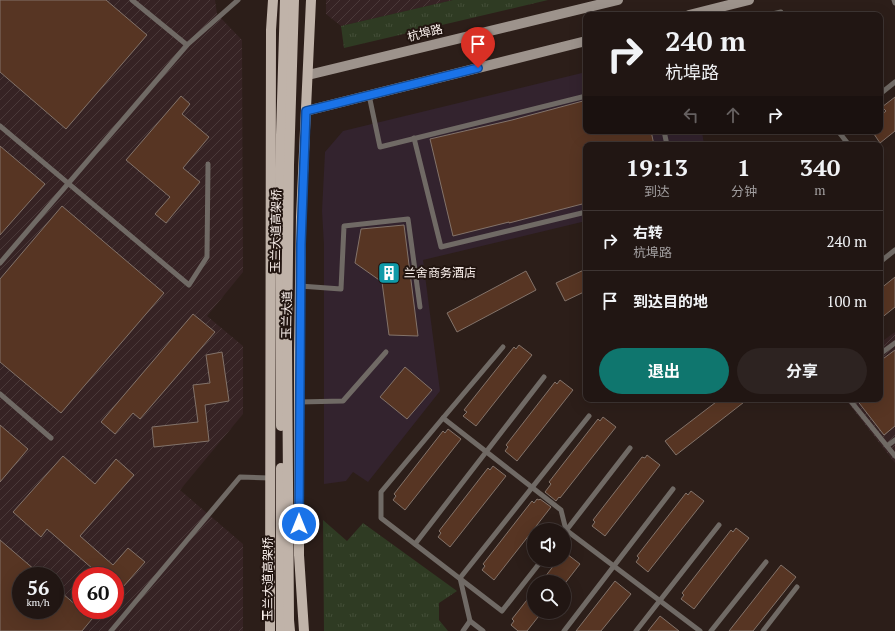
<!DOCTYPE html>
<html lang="zh">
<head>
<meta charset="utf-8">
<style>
	:root { --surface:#211613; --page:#2d2321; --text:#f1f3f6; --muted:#a29fa0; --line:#3e3533; --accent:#0f766e }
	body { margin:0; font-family:"PT Serif","Noto Sans SC",serif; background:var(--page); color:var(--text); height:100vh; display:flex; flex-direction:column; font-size:15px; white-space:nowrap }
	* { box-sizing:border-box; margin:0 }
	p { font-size:13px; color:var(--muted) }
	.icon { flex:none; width:22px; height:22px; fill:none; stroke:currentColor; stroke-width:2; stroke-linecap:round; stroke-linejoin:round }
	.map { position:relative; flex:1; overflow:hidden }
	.panel { position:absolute; left:583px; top:142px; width:300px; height:260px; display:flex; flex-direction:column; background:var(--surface); border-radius:8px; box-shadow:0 4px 16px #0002,0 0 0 1px var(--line) }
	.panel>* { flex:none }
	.hud { position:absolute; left:583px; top:12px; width:300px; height:122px; border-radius:8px; box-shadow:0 4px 16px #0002,0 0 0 1px var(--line); background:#211613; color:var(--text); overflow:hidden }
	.controls { position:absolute; left:527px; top:523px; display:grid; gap:8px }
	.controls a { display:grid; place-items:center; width:44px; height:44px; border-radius:50%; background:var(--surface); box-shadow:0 4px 16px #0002,0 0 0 1px var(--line); font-size:20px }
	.speed { position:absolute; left:12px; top:567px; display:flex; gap:8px; font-size:20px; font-weight:700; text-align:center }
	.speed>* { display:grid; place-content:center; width:52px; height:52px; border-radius:50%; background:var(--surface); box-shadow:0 4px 16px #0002,0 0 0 1px var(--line); line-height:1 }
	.speed small { font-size:10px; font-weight:400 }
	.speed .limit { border:6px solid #d22; background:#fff; color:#111 }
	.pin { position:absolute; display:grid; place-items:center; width:34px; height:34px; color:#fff; margin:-41px -17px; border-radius:50% 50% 50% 0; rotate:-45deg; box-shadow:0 0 4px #0007 }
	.pin .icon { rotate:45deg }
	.me { position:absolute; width:44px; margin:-22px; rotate:0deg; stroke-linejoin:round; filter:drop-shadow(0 0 3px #0008) }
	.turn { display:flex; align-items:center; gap:14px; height:84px; padding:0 16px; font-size:18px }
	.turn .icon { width:52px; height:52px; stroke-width:2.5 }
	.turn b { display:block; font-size:28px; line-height:34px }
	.lanes { display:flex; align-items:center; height:38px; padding:0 16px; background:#0003; justify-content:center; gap:20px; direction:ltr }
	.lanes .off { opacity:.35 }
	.eta { display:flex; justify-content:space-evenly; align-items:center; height:68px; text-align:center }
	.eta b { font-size:24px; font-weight:700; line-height:28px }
	.button { display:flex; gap:8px; margin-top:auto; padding:8px 16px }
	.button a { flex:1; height:46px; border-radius:24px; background:var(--accent); color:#fff; font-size:16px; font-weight:700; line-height:46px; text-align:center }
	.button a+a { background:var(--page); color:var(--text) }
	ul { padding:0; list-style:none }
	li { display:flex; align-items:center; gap:12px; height:60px; padding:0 16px; border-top:1px solid var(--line) }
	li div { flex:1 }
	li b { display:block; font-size:15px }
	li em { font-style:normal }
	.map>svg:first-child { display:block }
</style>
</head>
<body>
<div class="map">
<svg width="895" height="631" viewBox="0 0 895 631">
	<defs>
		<pattern id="industrial-furrows" width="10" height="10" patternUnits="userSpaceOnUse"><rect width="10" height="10" fill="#362324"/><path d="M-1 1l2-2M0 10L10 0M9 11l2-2" fill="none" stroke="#4a3939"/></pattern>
		<pattern id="grass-tufts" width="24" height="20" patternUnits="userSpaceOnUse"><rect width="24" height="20" fill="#2f3b23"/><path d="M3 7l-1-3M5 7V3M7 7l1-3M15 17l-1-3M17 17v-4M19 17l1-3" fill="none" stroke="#444e38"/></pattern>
	</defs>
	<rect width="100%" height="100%" fill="#2c1e19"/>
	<polygon fill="#33232e" points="586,72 586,131 702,131 704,145 586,145 586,221 423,260 440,391 368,482 353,472 346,481 324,484 324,245 322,211 325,152 343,131"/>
	<g fill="url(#industrial-furrows)" fill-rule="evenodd">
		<path d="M 0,0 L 215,0 L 217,14 L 242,40 L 243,272 L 207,316 L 243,346 L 243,414 L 180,490 L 243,544 L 243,631 L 0,631 ZM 21,576 L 55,576 L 55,610 L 21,610 ZM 81,576 L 115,576 L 115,610 L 81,610 Z"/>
		<polygon points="326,0 453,0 341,26 326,14"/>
		<polygon points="895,332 895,463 845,399 880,399 880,343"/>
	</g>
	<g fill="url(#grass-tufts)">
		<polygon points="453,0 548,0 344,48 341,26"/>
		<polygon points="323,520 347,541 363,523 457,591 439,603 439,620 448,631 324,631"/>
	</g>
	<g fill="#573523" stroke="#83736a">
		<polygon points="0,0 106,0 147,35 66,129 0,72"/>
		<polygon points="181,96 190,104 182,114 209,137 183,168 200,182 166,223 155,214 170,197 126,160"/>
		<polygon points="895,97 895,131 880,143 872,131 880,131 880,116 886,111 882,107"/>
		<polygon points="583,101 586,115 586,131 651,131 654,145 586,145 586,203 509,223 509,222 453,236 430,139 512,120"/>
		<polygon points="0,146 45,184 0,235"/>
		<polygon points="62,206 164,293 61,413 0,362 0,279"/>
		<polygon points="404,225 418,336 389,335 382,282 355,263 361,229"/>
		<polygon points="586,269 586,291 565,301 556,283"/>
		<polygon points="526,271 536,290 457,332 447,313"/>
		<polygon points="895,277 895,307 880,319 880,289"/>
		<polygon points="193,314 215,332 140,419 133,413 115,434 101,422"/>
		<polygon points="519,345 532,355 476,426 463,416 467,412 464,410 514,347 516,349"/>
		<polygon points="895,350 895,426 884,435 856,399 880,399 880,361"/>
		<polygon points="222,352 229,401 205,405 209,441 154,447 152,427 198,422 193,385 210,383 206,355"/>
		<polygon points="405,367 432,390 407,419 380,397"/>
		<polygon points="560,380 573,390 517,461 505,451 508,447 506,445 555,382 557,384"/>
		<polygon points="720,399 748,399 676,455 665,441"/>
		<polygon points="603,417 616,427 560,498 559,497 556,501 545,492 551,484 549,482 598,419 600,421"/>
		<polygon points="0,425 28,449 0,482"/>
		<polygon points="448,429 461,439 405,510 393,500 396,496 394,494 443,431 445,433"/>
		<polygon points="647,455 660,465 605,536 592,526 595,522 593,520 642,457 645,458"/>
		<polygon points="63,456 95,484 116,459 134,475 80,536 113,565 128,548 145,562 115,596 115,576 101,576 47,529 41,537 13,512"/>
		<polygon points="493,466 506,476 450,547 438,537 441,533 439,531 488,468 490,470"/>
		<polygon points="691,491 704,501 648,572 636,562 639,558 637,556 686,493 688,495"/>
		<polygon points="537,499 539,500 540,499 551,507 494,580 482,570 485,566 483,564 532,501 534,503"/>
		<polygon points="736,528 749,538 694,609 681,599 684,595 682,593 731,530 733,532"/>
		<polygon points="0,540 42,576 21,576 21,610 55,610 55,587 92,619 82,631 0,631"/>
		<polygon points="567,554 580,564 566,582 541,582 558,560 564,560"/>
		<polygon points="781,565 796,577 753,631 729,631"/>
		<polygon points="615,581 631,594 601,631 576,631"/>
		<polygon points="534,591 534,612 542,612 527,631 518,631 511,625 514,621 512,619"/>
		<polygon points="660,616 679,631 648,631"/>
	</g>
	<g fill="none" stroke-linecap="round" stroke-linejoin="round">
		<g stroke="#706a65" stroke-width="5">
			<polyline points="132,0 187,45"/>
			<polyline points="894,0 895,3"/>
			<polyline points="768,15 781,12 782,15"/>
			<polyline points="880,94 895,82"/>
			<polyline points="369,95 380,147 586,96"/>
			<polyline points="0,126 189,285 207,257 208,164"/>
			<polyline points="664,131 667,145"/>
			<polyline points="838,131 849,145"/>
			<polyline points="414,138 441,247 586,212"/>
			<polyline points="880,262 895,250"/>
			<polyline points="0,263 187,45 238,0"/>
			<polyline points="300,286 341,289 344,226 408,219 420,307"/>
			<polyline points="880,354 895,343"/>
			<polyline points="0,394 51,438"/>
			<polyline points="849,399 895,456"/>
			<polyline points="299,402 343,401 386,352"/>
			<polyline points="443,418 503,347"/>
			<polyline points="887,446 895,440"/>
			<polyline points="565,532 630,448"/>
			<polyline points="415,544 544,377"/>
			<polyline points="542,560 502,611 381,518 381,492 443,418 561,510 566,530 700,631"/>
			<polyline points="470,621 460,578 589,416"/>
			<polyline points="111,631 240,477 270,478"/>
			<polyline points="463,631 470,621 483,631"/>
			<polyline points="564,631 673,489"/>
			<polyline points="636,631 719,525"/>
			<polyline points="711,631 766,562"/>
			<polyline points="763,631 797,587"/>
		</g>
		<g stroke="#9d938c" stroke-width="10">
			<polyline points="689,15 749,0"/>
			<polyline points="308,75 618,0"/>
			<polyline points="306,111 586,41"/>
		</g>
		<g stroke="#c0b3a9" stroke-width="10">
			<polyline points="281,426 280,169 285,0"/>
			<polyline points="270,631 271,30 273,0"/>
			<polyline points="281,631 281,468"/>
			<polyline points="290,631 289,620 287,345 289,165 294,0"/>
			<polyline points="304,631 299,555 299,352 301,217 311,0"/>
		</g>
	</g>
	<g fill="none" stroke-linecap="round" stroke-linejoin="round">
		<g stroke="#114b97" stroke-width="10">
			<polyline id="route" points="299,524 301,244 306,111 478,68"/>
		</g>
		<use href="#route" stroke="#1a73e8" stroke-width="7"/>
	</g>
	<defs>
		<g id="building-square" transform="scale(1.15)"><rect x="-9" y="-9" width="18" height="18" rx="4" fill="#0f9aa8" stroke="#221510"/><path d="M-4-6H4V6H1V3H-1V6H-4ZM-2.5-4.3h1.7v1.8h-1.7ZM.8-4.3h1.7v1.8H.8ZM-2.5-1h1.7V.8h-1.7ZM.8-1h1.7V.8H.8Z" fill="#fff"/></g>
	</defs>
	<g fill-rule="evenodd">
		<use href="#building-square" x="389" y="273"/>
	</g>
	<g text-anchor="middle" stroke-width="4" stroke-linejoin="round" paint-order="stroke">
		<g font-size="12" fill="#fbf1ed" stroke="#221510">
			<text transform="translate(425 33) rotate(-14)" y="4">杭埠路</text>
			<text transform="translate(276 231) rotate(-89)" y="4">玉兰大道高架桥</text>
			<text transform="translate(287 315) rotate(-89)" y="4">玉兰大道</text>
			<text transform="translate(268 579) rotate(-90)" y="4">玉兰大道高架桥</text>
		</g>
		<g font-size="12" fill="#fbf1ed" stroke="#221510" text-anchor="start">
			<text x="404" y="277">兰舍商务酒店</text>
		</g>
	</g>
</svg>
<div class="controls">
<a><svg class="icon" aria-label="sound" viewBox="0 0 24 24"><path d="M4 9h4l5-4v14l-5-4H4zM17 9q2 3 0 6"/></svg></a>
<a><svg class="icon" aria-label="search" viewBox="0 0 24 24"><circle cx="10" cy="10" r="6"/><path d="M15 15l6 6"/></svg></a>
</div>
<div class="speed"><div>56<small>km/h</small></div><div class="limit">60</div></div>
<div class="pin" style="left:478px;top:68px;background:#d93025"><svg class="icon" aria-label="arrive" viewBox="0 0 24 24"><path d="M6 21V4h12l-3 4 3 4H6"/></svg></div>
<svg class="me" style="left:299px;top:524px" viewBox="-20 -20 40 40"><circle r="17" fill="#1a73e8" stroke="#fff" stroke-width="3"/><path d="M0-11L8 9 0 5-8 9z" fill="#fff"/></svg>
<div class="hud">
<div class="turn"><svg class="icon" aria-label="right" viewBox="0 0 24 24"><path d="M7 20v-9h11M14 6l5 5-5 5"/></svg><div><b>240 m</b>杭埠路</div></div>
<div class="lanes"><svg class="icon off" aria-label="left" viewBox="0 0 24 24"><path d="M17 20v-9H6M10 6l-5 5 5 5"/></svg><svg class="icon off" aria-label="ahead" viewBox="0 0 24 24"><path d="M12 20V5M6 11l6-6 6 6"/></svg><svg class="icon" aria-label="right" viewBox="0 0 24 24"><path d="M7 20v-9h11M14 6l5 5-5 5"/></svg></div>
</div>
<section class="panel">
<div class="eta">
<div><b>19:13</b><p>到达</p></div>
<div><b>1</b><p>分钟</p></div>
<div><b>340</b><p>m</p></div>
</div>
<ul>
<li><svg class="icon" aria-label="right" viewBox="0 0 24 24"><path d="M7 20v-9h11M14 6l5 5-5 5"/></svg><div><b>右转</b><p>杭埠路</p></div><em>240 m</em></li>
<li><svg class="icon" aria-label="arrive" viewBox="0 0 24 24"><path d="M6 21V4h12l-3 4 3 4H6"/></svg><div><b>到达目的地</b></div><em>100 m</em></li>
</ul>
<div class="button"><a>退出</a><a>分享</a></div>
</section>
</div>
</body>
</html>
